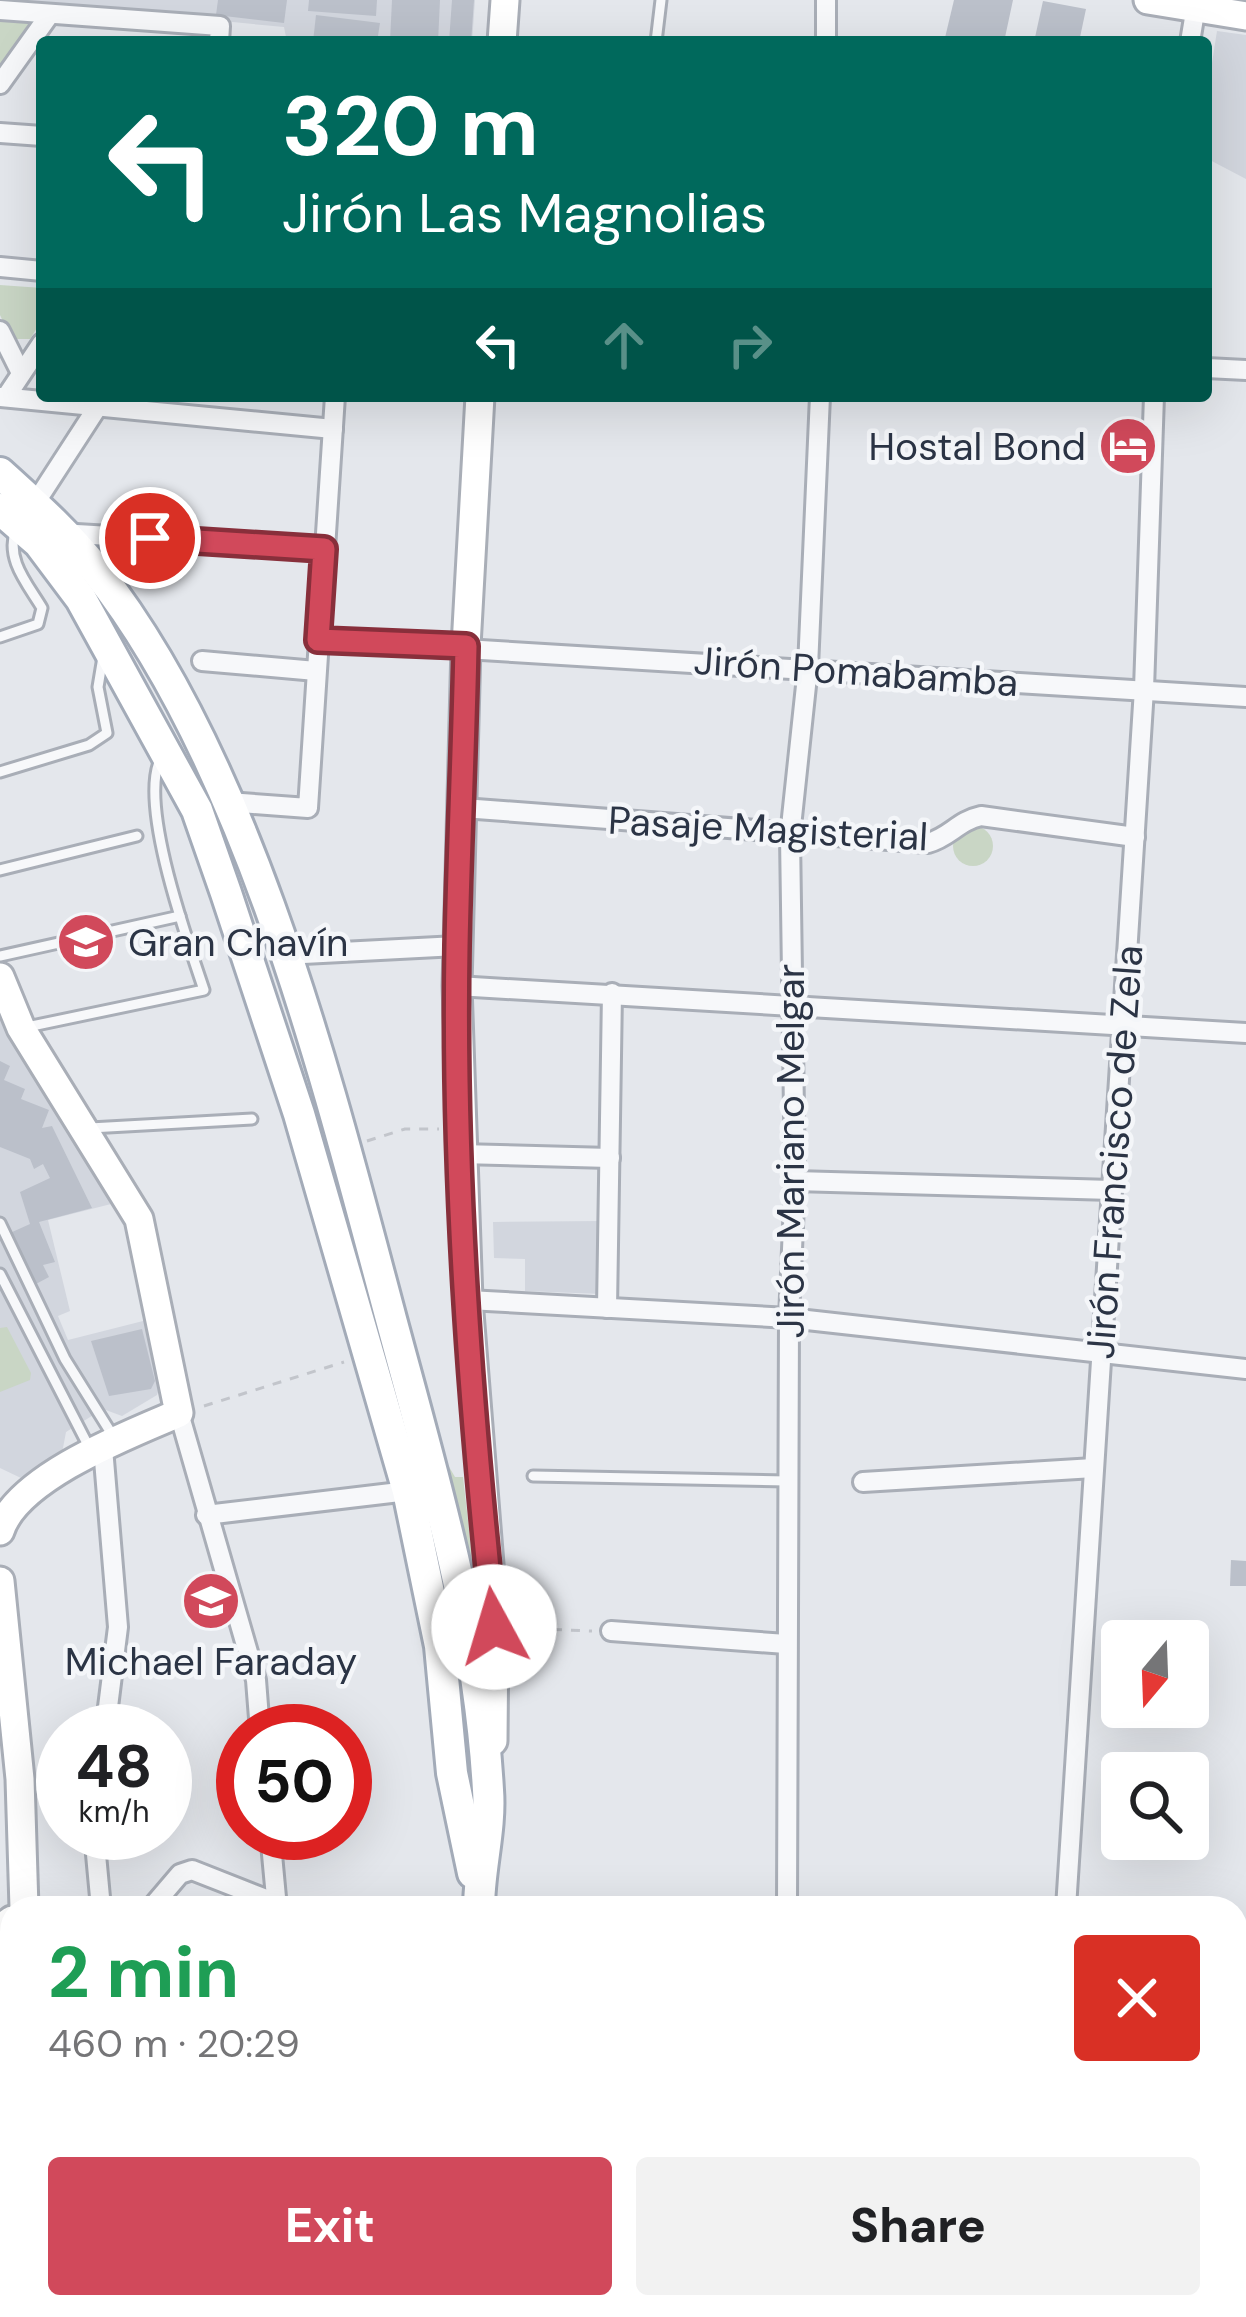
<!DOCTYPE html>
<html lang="en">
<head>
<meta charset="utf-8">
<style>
	:root { --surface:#fff; --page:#f2f2f2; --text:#202124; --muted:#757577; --accent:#d1495b }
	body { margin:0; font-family:"DM Sans",sans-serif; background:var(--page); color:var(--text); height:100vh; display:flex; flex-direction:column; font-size:45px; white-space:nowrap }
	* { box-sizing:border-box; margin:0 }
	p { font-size:39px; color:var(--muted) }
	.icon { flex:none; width:66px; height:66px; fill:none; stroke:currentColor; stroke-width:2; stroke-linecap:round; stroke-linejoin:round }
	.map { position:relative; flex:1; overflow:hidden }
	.sheet { position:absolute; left:0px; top:1896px; width:1248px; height:423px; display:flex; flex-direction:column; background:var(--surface); border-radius:36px 36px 0 0; box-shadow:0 12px 48px #0002 }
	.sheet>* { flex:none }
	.banner { position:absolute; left:36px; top:36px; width:1176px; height:366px; border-radius:12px; box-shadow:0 12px 48px #0002; background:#00695c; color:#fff; overflow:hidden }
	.needle { width:78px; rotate:199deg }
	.buttons { position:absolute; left:1101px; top:1620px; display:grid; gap:24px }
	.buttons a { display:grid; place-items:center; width:108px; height:108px; border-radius:12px; background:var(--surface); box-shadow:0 12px 48px #0002; font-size:60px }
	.speed { position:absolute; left:36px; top:1704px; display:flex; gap:24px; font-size:60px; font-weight:700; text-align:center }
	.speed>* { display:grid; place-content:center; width:156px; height:156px; border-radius:50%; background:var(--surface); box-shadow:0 12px 48px #0002; line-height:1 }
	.speed small { font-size:30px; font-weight:400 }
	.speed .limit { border:18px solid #d22; background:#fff; color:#111 }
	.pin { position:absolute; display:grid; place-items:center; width:102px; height:102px; color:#fff; margin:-51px; border:6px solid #fff; border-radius:50%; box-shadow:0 3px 12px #0007 }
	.me { position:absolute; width:132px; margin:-66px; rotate:354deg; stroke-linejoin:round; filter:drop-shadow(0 0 9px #0008) }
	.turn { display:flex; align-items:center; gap:42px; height:252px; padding:0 48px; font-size:54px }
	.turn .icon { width:156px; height:156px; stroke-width:2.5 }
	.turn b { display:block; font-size:84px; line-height:102px }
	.lanes { display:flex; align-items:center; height:114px; padding:0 48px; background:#0003; justify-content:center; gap:60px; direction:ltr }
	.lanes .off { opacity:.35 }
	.round { display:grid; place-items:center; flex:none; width:126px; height:126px; border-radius:12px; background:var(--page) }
	.head { display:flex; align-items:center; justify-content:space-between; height:204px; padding:0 48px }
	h1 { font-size:72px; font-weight:800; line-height:90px; color:#1e9e55 }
	.button { display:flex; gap:24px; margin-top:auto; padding:24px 48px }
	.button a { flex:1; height:138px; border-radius:12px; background:var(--accent); color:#fff; font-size:48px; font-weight:800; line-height:138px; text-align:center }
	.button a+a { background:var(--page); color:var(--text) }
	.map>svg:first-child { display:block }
</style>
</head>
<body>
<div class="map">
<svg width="1246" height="2317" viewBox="0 0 1246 2317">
	<rect width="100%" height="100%" fill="#e4e7ec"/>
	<g fill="#d2d6de">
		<polygon points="0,0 475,0 472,42 287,42 284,27"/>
		<polygon points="1217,31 1246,35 1246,179 1206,158 1206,101"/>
		<polygon points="0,1016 111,1204 48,1220 70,1311 58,1316 68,1340 147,1320 161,1383 157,1395 122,1416 103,1409 66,1432 62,1453 21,1478 0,1468"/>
		<polygon points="603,1221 601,1294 525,1291 525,1259 494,1258 493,1222"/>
		<polygon points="1236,2150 1246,2150 1246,2317 509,2317 509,2307 1236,2307"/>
	</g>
	<g fill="#c9d6c5">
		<polygon points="0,17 37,23 0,76"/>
		<polygon points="0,285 42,288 42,320 30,339 11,339 0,315"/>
		<circle cx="973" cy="846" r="20"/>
		<polygon points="7,1327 31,1373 30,1380 0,1392 0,1328"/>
		<polygon points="448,1465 455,1477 463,1477 479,1616 437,1469"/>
		<polygon points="1236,2171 1246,2171 1246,2278 1236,2277"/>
		<polygon points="572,2307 773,2307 772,2317 570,2317"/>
		<polygon points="868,2307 963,2307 961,2317 867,2317"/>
	</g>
	<g fill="#bbc0ca">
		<polygon points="218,0 287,0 284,23 216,15"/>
		<polygon points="309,0 377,0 376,16 308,11"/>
		<polygon points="392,0 440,0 438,42 390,42"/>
		<polygon points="452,0 474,0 471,42 449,42"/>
		<polygon points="954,0 1013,0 1004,42 944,42"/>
		<polygon points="1043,1 1086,9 1079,42 1034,42"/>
		<polygon points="316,15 380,23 377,42 313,42"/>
		<polygon points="0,1061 10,1066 4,1080 25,1089 21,1099 49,1110 42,1128 52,1126 92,1208 39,1222 55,1262 43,1265 49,1277 36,1284 10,1233 30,1224 20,1192 50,1178 43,1164 34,1169 30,1159 0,1147"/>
		<polygon points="142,1329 155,1381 151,1389 109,1396 91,1341"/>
		<polygon points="1231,1560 1246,1561 1246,1586 1230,1586"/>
	</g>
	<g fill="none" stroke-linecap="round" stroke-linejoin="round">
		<g stroke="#a9aeb7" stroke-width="15">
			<g id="lane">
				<polyline points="656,42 661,0"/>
				<path d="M 0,637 L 38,624 L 42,608 C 27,583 5,559 16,529"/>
				<polyline points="0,772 89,745 107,733 98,687 103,657"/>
				<polyline points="0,870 137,836"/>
				<polyline points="0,956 180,916"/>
				<path d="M 27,1027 L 204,990 C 187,939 139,806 160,760"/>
				<polyline points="90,1128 252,1119"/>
				<polyline points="0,1223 65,1359 113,1436"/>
				<polyline points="0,1274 91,1451"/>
				<polyline points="533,1476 787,1481"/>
				<polyline points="426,2317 427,2307"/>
			</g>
		</g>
		<g stroke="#a9aeb7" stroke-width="24">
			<g id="street">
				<polyline points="0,10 220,26 219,42"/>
				<polyline points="826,42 826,0"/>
				<polyline points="1190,42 1197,0"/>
				<polyline points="0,84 50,14"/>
				<polyline points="0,133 42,136"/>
				<polyline points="0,267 42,271"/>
				<polyline points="0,331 21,373"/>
				<polyline points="1206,368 1246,370"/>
				<polyline points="0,397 333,429"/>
				<polyline points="6,397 42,343"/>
				<polyline points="32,508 102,400"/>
				<polyline points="60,533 324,549"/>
				<polyline points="318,640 1246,697"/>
				<polyline points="202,661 316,671"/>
				<polyline points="228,802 308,808 335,396"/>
				<path d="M 463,808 L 928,843 C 950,837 958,821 981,816 L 1135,837"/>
				<polyline points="284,955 457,946"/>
				<polyline points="457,986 1246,1033"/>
				<polyline points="460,1154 610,1158"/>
				<polyline points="795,1181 1112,1190"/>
				<polyline points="468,1300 789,1318 1246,1369"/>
				<polyline points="607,1308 612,993"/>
				<polyline points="179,1413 256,1680 260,1731"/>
				<polyline points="103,1448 118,1627 105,1731"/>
				<polyline points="863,1482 1094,1468"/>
				<polyline points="206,1515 408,1491"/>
				<polyline points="611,1631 786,1644"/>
				<polyline points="94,1833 101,1908"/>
				<polyline points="270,1833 277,1908"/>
				<polyline points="151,1908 180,1874 192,1870 276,1903"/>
				<polyline points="787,1908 789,1318 795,1181 790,836 808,667 820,396"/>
				<polyline points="1066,1908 1144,689 1154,396"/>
				<polyline points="0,2268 12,2266"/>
				<polyline points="368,2307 374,2317"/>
				<polyline points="0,2317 55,2312 63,2317"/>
			</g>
		</g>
		<g stroke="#a9aeb7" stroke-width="33">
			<g id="secondary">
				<polyline points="1148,0 1246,16"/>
				<polyline points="502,42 505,0"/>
				<polyline points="480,396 466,646 457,986 468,1300 494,1627 493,1741"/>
				<path d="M 0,977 L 21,1028 L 139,1219 L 179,1413 C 130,1434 17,1477 0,1531"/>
				<polyline points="0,1581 20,1779 24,1908"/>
				<polyline points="0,1929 12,1920"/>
				<polyline points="1236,1988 1246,1988"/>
			</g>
		</g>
		<g stroke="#a3abb8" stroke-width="36">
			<g id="primary">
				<path d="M 0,473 C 33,503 68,534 96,570 C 249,763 328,1083 391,1319 C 433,1475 479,1628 488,1790 C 491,1829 479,1869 479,1908"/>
				<polyline points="0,509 39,543 81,599 197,810 226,893 299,1114 408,1491 440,1646 452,1773 473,1873"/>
				<polyline points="480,2307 480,2317"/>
			</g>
		</g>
		<g stroke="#c2c5cb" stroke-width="3" stroke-dasharray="9 9" stroke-linecap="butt">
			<polyline points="367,1141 405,1129 439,1129"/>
			<polyline points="204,1406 344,1362"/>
			<polyline points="517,1628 592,1631"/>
		</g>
		<use href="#lane" stroke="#f7f8fa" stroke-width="9"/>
		<use href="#street" stroke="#f7f8fa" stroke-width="18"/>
		<use href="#secondary" stroke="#fff" stroke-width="27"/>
		<use href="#primary" stroke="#fff" stroke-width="30"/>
	</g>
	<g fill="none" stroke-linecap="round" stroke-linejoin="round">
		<g stroke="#882f3b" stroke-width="30">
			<path id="route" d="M 150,538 L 324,549 L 318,640 L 466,646 C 464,746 459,846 457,946 C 453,1173 470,1402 494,1627"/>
		</g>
		<use href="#route" stroke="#d1495b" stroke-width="21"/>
	</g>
	<defs>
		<g id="hotel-disc" transform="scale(3)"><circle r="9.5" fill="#d1495b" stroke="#f4f6f9"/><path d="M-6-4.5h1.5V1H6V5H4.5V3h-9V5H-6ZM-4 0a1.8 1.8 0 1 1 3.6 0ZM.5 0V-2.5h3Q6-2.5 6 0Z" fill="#fff"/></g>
		<g id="school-disc" transform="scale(3)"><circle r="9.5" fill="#d1495b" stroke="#f4f6f9"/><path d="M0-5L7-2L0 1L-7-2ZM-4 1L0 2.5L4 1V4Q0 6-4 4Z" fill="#fff"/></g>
	</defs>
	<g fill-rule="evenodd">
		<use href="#hotel-disc" x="1128" y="446"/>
		<use href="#school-disc" x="86" y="942"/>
		<use href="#school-disc" x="211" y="1601"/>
	</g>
	<g text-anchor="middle" stroke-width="9" stroke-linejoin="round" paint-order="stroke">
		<g font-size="39" fill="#2b3445" stroke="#f4f6f9" text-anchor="end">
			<text x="1086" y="460">Hostal Bond</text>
			<text x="128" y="956" text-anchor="start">Gran Chavín</text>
			<text x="211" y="1675" text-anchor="middle">Michael Faraday</text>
		</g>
		<g font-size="39" fill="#2b3445" stroke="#f4f6f9">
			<text transform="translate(856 671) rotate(4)" y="14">Jirón Pomabamba</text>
			<text transform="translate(768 828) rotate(3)" y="14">Pasaje Magisterial</text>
			<text transform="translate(790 1151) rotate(-90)" y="14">Jirón Mariano Melgar</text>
			<text transform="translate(1114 1152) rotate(-86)" y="14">Jirón Francisco de Zela</text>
		</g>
	</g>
</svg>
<div class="buttons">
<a><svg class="needle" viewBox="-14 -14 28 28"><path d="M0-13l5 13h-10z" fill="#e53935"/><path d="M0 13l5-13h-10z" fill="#757577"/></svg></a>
<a><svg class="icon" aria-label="search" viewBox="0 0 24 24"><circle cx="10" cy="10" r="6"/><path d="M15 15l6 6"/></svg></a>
</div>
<div class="speed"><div>48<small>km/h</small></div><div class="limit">50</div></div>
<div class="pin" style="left:150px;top:538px;background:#d93025"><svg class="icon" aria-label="arrive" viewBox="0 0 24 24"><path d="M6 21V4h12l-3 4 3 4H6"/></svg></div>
<svg class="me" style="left:494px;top:1627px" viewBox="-20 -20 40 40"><circle r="19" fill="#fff"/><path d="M0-13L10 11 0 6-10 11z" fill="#d1495b"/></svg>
<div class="banner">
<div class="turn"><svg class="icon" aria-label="left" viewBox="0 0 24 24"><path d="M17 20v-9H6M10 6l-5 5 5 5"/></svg><div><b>320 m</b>Jirón Las Magnolias</div></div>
<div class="lanes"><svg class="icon" aria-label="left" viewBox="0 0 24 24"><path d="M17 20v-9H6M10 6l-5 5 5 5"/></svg><svg class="icon off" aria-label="ahead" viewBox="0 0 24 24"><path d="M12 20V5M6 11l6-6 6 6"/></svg><svg class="icon off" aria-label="right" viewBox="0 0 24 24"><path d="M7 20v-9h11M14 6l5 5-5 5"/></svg></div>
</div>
<section class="sheet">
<div class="head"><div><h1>2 min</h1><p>460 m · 20:29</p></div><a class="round" style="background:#d93025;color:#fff"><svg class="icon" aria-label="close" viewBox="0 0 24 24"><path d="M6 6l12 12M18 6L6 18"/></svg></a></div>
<div class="button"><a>Exit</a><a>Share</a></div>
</section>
</div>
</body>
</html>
